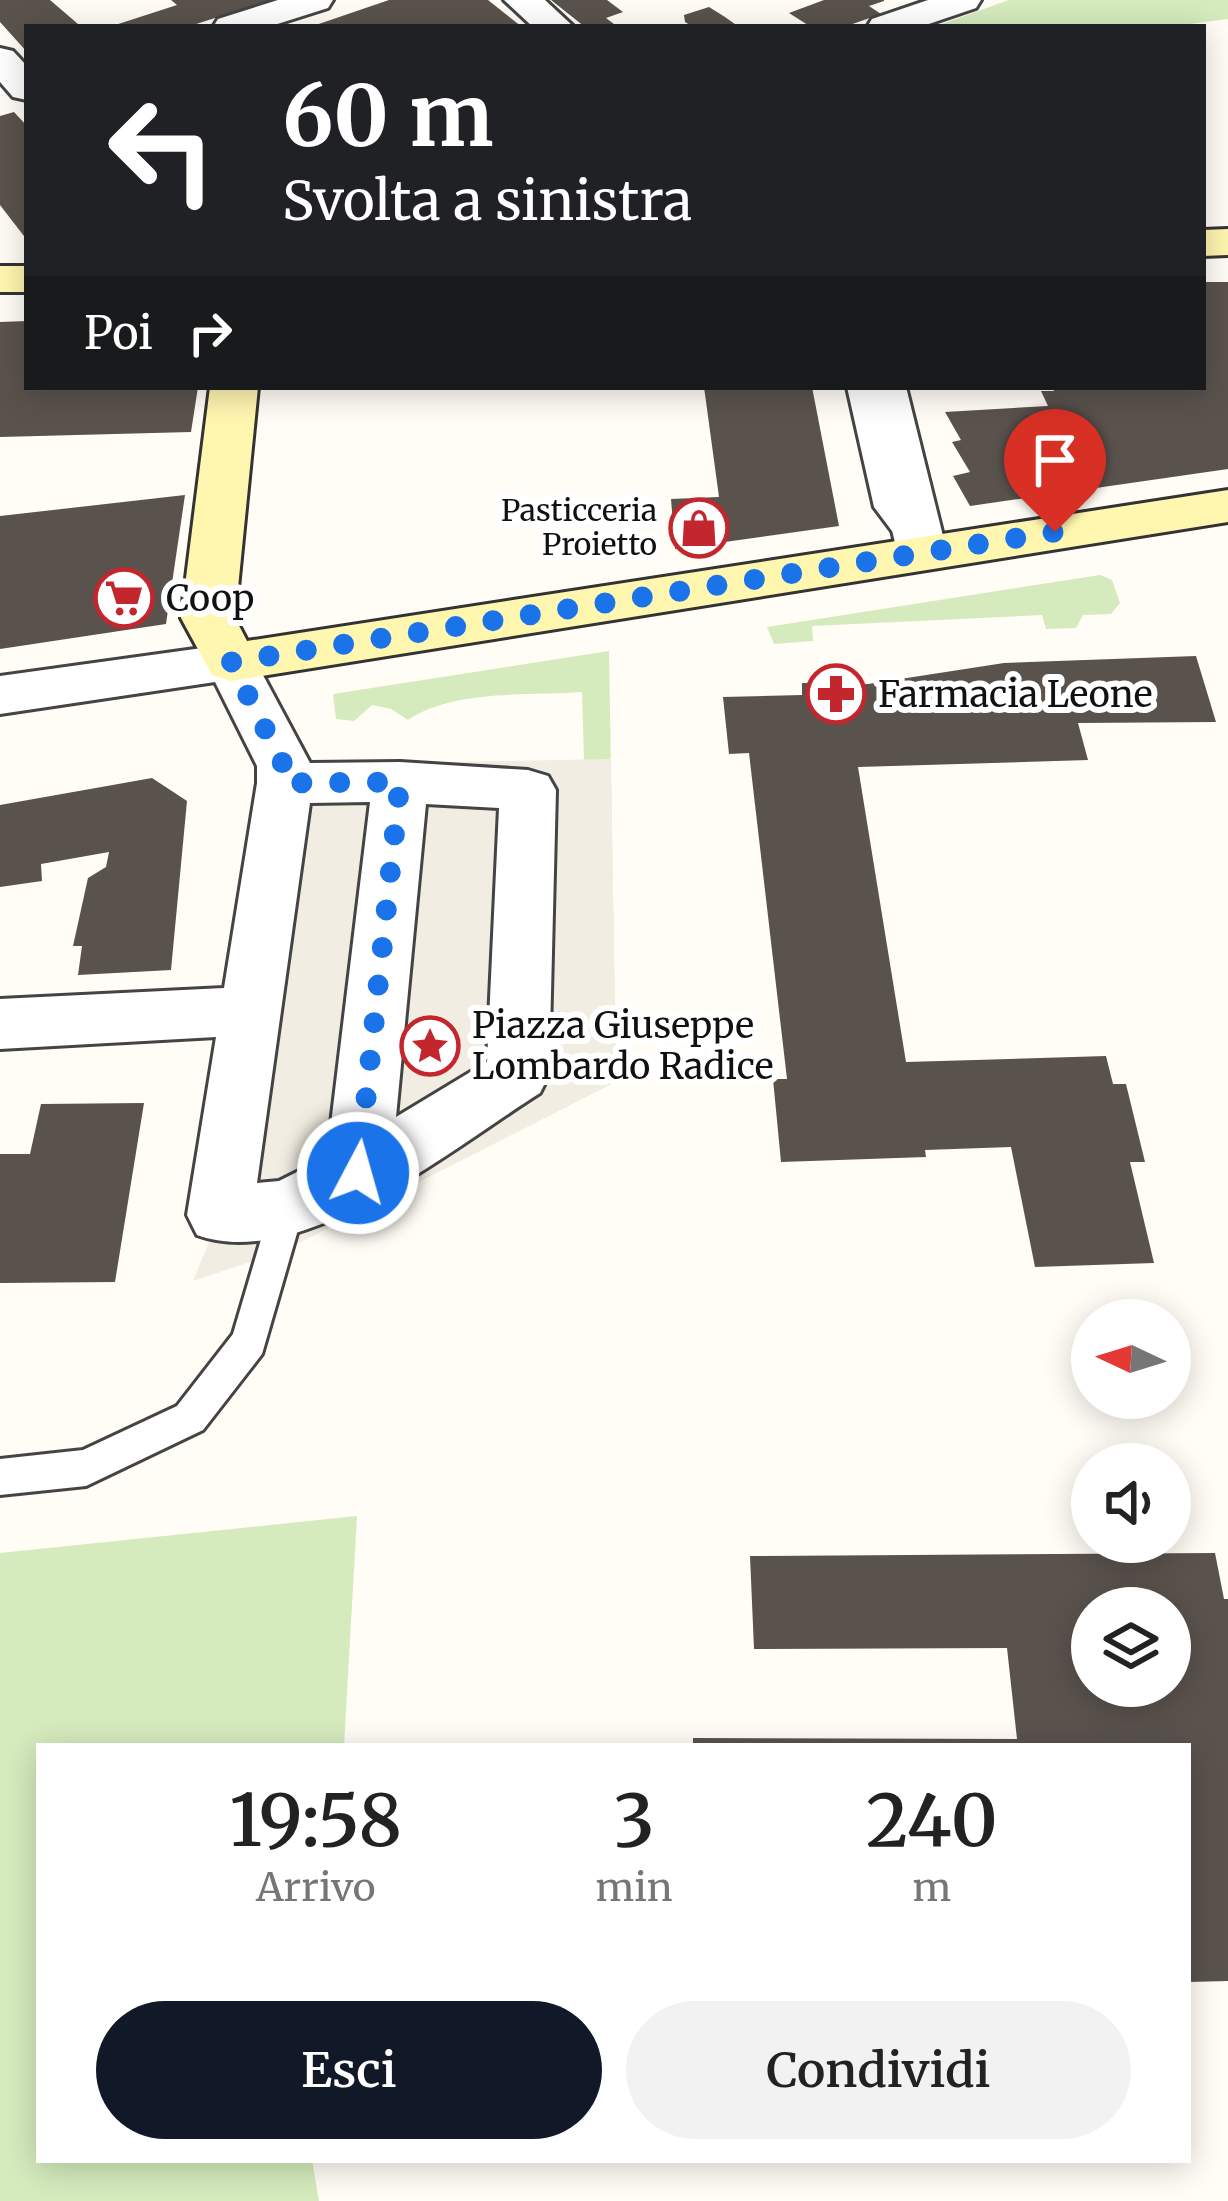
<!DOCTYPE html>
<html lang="it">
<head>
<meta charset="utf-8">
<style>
	:root { --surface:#fff; --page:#f2f2f2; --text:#222; --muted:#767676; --accent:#111827 }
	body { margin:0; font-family:Merriweather,serif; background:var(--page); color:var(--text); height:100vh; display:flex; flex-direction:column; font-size:45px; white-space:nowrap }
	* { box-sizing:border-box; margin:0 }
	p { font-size:39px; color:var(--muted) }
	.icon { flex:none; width:66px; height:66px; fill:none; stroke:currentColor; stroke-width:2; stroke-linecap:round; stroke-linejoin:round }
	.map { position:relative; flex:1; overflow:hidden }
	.details { position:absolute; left:36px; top:1743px; width:1155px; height:420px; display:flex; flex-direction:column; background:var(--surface); border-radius:0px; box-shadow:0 6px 30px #0003 }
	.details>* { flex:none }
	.guide { position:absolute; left:24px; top:24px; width:1182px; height:366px; border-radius:0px; box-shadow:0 6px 30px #0003; background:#202124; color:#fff; overflow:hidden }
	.needle { width:78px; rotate:274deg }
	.fabs { position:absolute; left:1071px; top:1299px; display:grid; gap:24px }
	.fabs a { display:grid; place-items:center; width:120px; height:120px; border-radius:50%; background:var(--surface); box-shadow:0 6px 30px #0003; font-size:60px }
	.pin { position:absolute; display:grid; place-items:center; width:102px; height:102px; color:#fff; margin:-123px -51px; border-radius:50% 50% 50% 0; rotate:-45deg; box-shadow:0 0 12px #0007 }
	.pin .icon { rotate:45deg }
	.me { position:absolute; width:132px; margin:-66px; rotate:6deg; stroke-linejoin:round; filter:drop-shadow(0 0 9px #0008) }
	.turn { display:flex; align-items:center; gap:42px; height:252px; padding:0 60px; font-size:54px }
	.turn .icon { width:156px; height:156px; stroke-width:2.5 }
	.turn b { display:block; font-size:84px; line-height:102px }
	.then { display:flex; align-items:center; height:114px; padding:0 60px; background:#0003; gap:24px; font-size:45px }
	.eta { display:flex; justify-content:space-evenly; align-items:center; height:204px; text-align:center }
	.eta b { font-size:72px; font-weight:600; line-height:84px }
	.action { display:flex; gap:24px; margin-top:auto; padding:24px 60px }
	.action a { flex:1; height:138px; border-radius:72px; background:var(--accent); color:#fff; font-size:48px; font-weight:600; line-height:138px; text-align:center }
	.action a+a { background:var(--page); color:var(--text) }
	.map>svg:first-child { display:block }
</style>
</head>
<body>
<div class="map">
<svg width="1228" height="2201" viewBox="0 0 1228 2201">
	<rect width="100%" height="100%" fill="#fffdf5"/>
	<g fill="#d5ebbd">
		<polygon points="1009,0 1228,0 1228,19 1167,27 934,27"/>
		<polygon points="1100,575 1112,580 1120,603 1111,614 1083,615 1076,628 1046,629 1042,615 812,626 813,641 774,644 767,627"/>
		<path d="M 609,651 L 616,1082 L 584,759 L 582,692 C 529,696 453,689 408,720 L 391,709 L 372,705 L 354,721 L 336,719 L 333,694 Z"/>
		<polygon points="357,1516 344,1746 39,1746 39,2160 312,2160 319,2201 0,2201 0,1553"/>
	</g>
	<polygon fill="#f1ede2" points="611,759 616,1082 283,1251 193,1281 220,1215 285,783 339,764"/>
	<g fill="#5a524d" fill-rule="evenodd">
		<polygon points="0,0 50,0 78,24 27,27 27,52 0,22"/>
		<polygon points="171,0 268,0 268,1 187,27 109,27 177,5"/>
		<polygon points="389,0 488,0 522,27 310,27"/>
		<polygon points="551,0 607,0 623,12 606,18 618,27 585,27"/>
		<polygon points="824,0 884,0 884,1 869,6 881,14 844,27 811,27 789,13"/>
		<polygon points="709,7 725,17 739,27 693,27 685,22 684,15"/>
		<polygon points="14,112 27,126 27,240 0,205 0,116"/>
		<polygon points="1203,282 1228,282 1228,469 970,506 953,476 970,472 952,442 961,440 945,412 1048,406 1041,391 1054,391 1053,387 1203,387"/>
		<polygon points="27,321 27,387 198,387 191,432 0,437 0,322"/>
		<polygon points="704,387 812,387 839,526 675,549 671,499 719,497"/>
		<polygon points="185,495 166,624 0,649 0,516"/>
		<polygon points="1196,656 1216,722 1078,723 1088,760 858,767 906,1062 1106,1056 1113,1084 1126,1084 1145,1162 1130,1162 1154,1263 1035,1267 1011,1147 925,1150 926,1157 781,1162 773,1079 787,1079 749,753 729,754 723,697 802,695 802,683 868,684 1004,663"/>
		<polygon points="152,778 187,801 171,970 78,975 82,946 73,946 88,878 106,867 109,852 41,864 42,881 0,887 0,805"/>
		<polygon points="144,1103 115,1282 0,1283 0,1154 30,1154 41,1104"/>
		<path d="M 1215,1553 L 1224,1599 L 1228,1599 L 1228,1981 L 1188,1982 L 1188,1746 L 693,1746 L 693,1738 L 1017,1739 L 1007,1648 L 754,1649 L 750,1556 ZM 1092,1608 L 1170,1608 L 1170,1686 L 1092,1686 Z"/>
	</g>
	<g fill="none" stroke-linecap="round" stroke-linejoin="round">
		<g stroke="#444" stroke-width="6">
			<g id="service">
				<polygon points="847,387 871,387 899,506 926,541 922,547 904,547 874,507"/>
				<polygon points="287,1194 299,1198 304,1209 262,1354 203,1430 86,1486 0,1495 0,1459 83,1450 177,1406 233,1334 270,1209 275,1198"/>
			</g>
		</g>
		<g stroke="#444" stroke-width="6">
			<g id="minor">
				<polygon points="278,0 333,0 328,8 268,27 213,27 218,19"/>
				<polygon points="504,0 545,0 574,27 533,27"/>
				<polygon points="928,0 981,0 976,8 920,27 867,27 872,19"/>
				<polygon points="0,48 13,51 27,66 27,100 13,97 0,82"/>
				<polygon points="860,387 906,387 947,552 940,563 922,568 904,563 897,552"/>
				<path d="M 231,644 L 249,649 L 310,763 L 400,762 L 528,770 L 548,776 L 556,790 L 549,1075 L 540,1093 C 454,1147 301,1273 197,1235 L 187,1215 L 216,1037 L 0,1049 L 0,999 L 224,988 L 257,783 L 257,766 L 215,682 L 0,714 L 0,676 ZM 370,802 L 327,1157 L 279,1181 L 257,1183 L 310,803 ZM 426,804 L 499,808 L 487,1062 L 396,1117 Z"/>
			</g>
		</g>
		<g stroke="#333" stroke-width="6">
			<g id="secondary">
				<polygon points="1228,229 1228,255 1203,256 1203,230"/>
				<rect x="0" y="266" width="27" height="26"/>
				<polygon points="210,387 258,387 235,618 247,641 1228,490 1228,522 231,681 212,675 181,618"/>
			</g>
		</g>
		<use href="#service" fill="#fff" fill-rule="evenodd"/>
		<use href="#minor" fill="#fff" fill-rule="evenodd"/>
		<use href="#secondary" fill="#fff6b0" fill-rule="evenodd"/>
	</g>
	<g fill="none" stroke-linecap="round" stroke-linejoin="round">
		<polyline stroke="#1a73e8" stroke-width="21" stroke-dasharray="0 37.8" points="358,1173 400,782 285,783 284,766 231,662 1055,532"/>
	</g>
	<defs>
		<g id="shop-ring" transform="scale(3)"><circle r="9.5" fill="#fff" stroke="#c4262e" stroke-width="1.5"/><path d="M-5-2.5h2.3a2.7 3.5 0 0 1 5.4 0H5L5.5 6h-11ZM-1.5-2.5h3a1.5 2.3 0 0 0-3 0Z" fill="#c4262e"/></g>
		<g id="supermarket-ring" transform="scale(3)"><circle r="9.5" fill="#fff" stroke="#c4262e" stroke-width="1.5"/><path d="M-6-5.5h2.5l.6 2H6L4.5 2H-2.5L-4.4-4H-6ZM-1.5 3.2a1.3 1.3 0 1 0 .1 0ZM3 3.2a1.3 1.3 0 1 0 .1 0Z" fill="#c4262e"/></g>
		<g id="pharmacy-ring" transform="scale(3)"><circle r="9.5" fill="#fff" stroke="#c4262e" stroke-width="1.5"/><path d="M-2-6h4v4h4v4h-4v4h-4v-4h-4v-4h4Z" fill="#c4262e"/></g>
		<g id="sight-ring" transform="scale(3)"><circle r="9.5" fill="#fff" stroke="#c4262e" stroke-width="1.5"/><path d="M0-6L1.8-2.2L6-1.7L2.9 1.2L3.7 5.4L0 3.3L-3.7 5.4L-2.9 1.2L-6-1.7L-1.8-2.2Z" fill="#c4262e"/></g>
	</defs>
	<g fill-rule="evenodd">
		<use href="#shop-ring" x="699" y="528"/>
		<use href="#supermarket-ring" x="124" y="598"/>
		<use href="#pharmacy-ring" x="836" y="694"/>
		<use href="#sight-ring" x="430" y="1046"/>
	</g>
	<g text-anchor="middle" stroke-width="12" stroke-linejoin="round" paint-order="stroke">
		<g font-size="30" fill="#111" stroke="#fff" text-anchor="end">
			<text x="657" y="521">Pasticceria<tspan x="657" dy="34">Proietto</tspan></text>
		</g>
		<g font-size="36" fill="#111" stroke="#fff" text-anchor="start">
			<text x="166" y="611">Coop</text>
			<text x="878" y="707">Farmacia Leone</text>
			<text x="472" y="1038">Piazza Giuseppe<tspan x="472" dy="41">Lombardo Radice</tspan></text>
		</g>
	</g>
</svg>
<div class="fabs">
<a><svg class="needle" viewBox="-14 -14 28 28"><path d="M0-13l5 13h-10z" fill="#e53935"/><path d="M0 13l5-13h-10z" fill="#767676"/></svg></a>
<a><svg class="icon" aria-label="sound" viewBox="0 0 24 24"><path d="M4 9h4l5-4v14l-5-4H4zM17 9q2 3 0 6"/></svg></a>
<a><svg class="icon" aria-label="layers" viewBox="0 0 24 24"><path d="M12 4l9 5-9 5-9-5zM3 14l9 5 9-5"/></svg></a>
</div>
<div class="pin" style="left:1055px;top:532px;background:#d93025"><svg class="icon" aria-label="arrive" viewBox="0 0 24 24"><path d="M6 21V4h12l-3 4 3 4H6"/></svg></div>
<svg class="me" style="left:358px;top:1173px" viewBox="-20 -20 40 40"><circle r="17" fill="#1a73e8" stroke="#fff" stroke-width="3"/><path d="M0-11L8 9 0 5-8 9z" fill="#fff"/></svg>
<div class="guide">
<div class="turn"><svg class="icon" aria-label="left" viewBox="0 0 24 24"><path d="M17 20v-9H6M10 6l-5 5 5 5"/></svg><div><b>60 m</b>Svolta a sinistra</div></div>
<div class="then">Poi<svg class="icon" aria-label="right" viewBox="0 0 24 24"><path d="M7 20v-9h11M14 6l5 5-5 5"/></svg></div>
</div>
<section class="details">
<div class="eta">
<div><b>19:58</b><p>Arrivo</p></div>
<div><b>3</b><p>min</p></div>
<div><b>240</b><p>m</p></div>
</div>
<div class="action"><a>Esci</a><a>Condividi</a></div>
</section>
</div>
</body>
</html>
